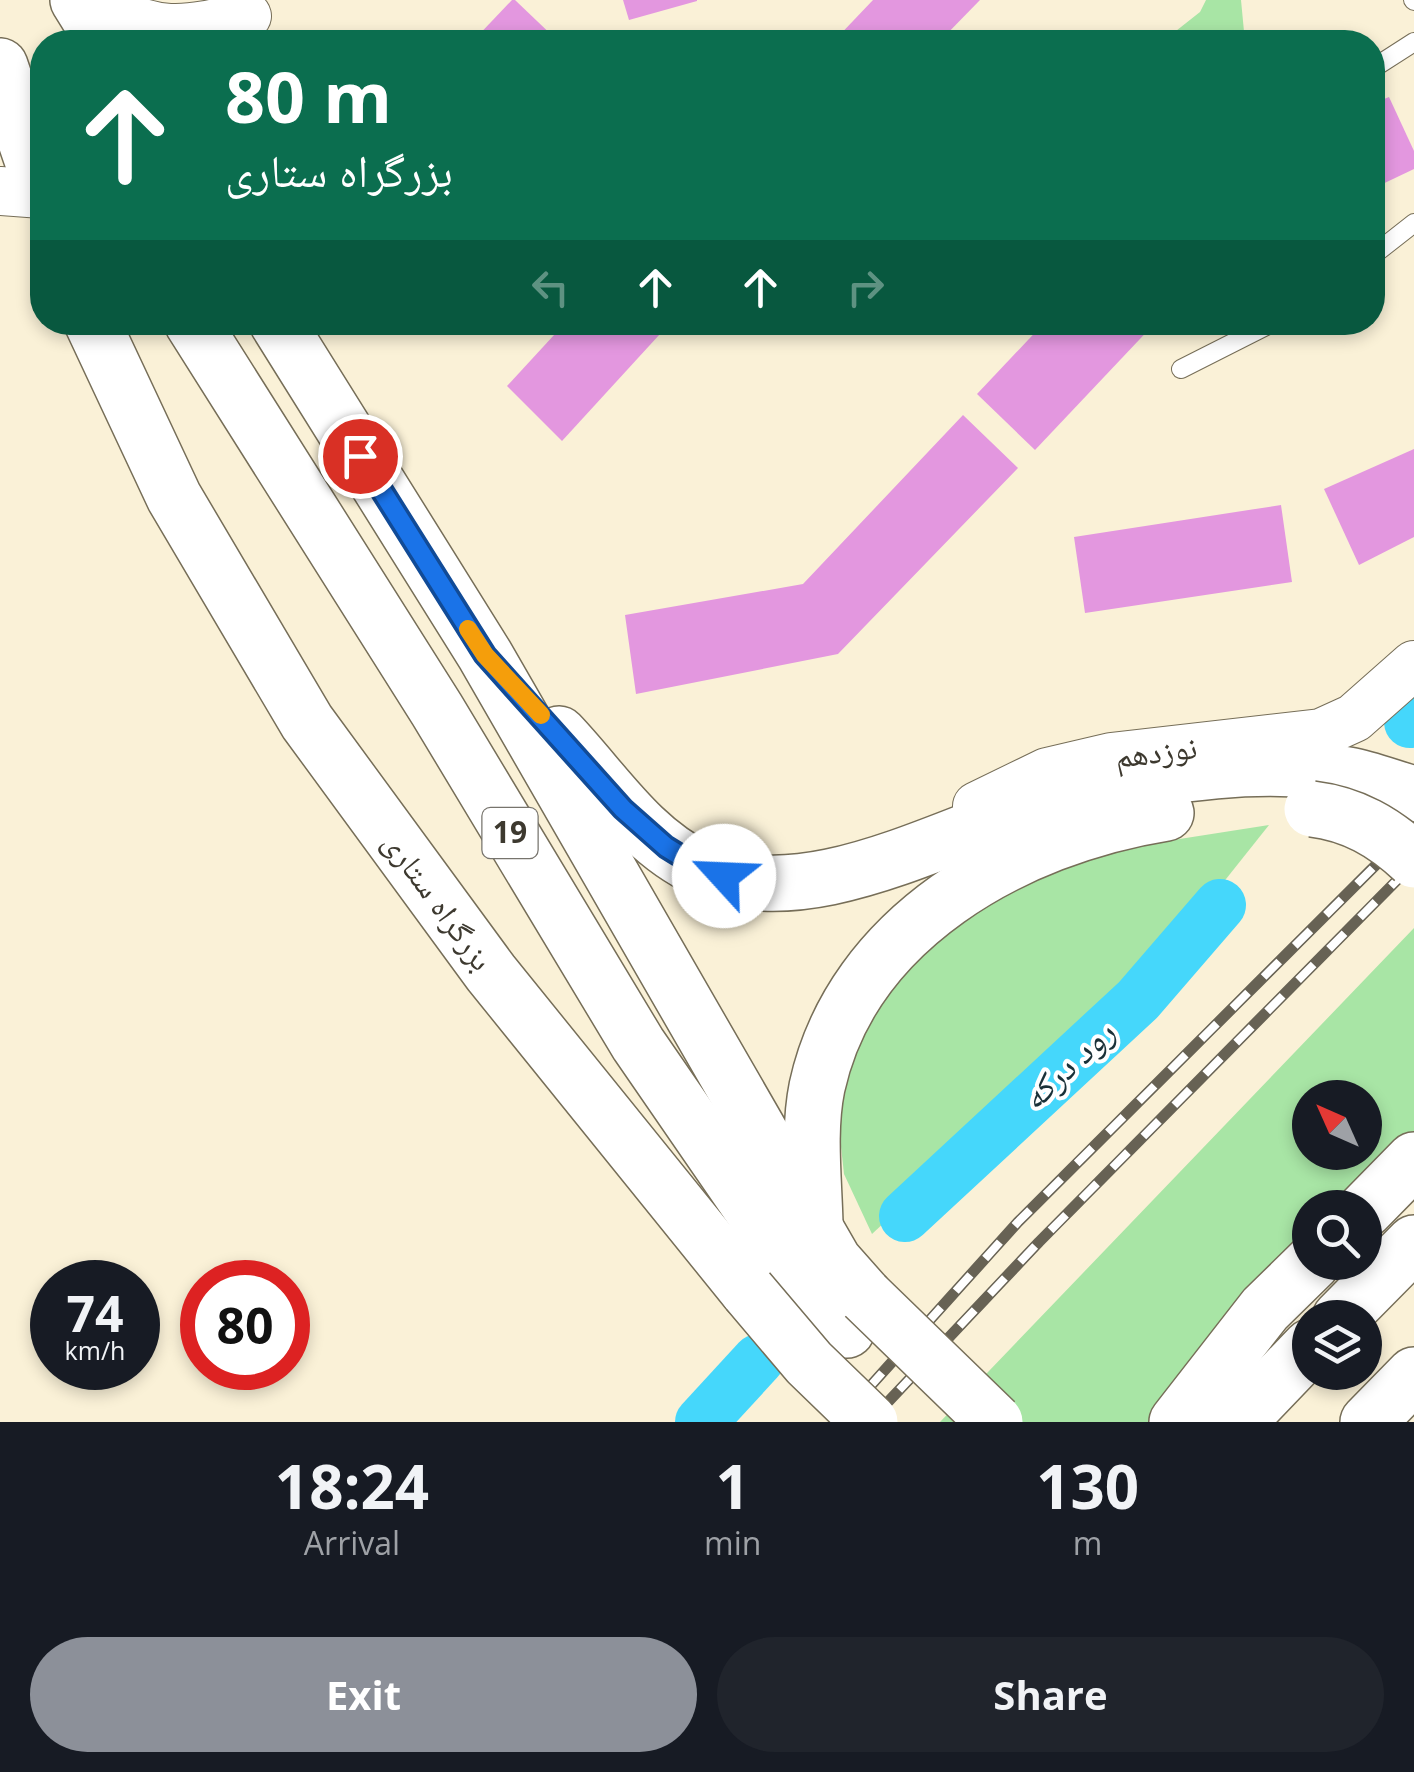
<!DOCTYPE html>
<html lang="en">
<head>
<meta charset="utf-8">
<style>
	:root { --surface:#171b24; --page:#20242c; --text:#f1f3f6; --muted:#9ea1a6; --accent:#8c9099 }
	body { margin:0; font-family:"Open Sans","Noto Naskh Arabic",sans-serif; background:var(--page); color:var(--text); height:100vh; display:flex; flex-direction:column; font-size:38px; white-space:nowrap }
	* { box-sizing:border-box; margin:0 }
	p { font-size:32px; color:var(--muted) }
	.icon { flex:none; width:55px; height:55px; fill:none; stroke:currentColor; stroke-width:2; stroke-linecap:round; stroke-linejoin:round }
	.map { position:relative; height:1422px; overflow:hidden }
	.side { display:flex; flex-direction:column; background:var(--surface); flex:1 }
	.side>* { flex:none }
	.banner { position:absolute; left:30px; top:30px; width:1355px; height:305px; border-radius:40px; box-shadow:0 5px 15px #0003; background:#0b6e4f; color:#fff; overflow:hidden }
	.needle { width:65px; rotate:315deg }
	.tools { position:absolute; left:1292px; top:1080px; display:grid; gap:20px }
	.tools a { display:grid; place-items:center; width:90px; height:90px; border-radius:50%; background:var(--surface); box-shadow:0 5px 15px #0003; font-size:50px }
	.speed { position:absolute; left:30px; top:1260px; display:flex; gap:20px; font-size:50px; font-weight:700; text-align:center }
	.speed>* { display:grid; place-content:center; width:130px; height:130px; border-radius:50%; background:var(--surface); box-shadow:0 5px 15px #0003; line-height:1 }
	.speed small { font-size:25px; font-weight:400 }
	.speed .limit { border:15px solid #d22; background:#fff; color:#111 }
	.pin { position:absolute; display:grid; place-items:center; width:85px; height:85px; color:#fff; margin:-42px; border:5px solid #fff; border-radius:50%; box-shadow:0 2px 10px #0007 }
	.me { position:absolute; width:110px; margin:-55px; rotate:295deg; stroke-linejoin:round; filter:drop-shadow(0 0 8px #0008) }
	.turn { display:flex; align-items:center; gap:35px; height:210px; padding:0 30px; font-size:45px }
	.turn .icon { width:130px; height:130px; stroke-width:2.5 }
	.turn b { display:block; font-size:70px; line-height:85px }
	.lanes { display:flex; align-items:center; height:95px; padding:0 30px; background:#0003; justify-content:center; gap:50px; direction:ltr }
	.lanes .off { opacity:.35 }
	.eta { display:flex; justify-content:space-evenly; align-items:center; height:170px; text-align:center }
	.eta b { font-size:60px; font-weight:700; line-height:70px }
	.button { display:flex; gap:20px; margin-top:auto; padding:20px 30px }
	.button a { flex:1; height:115px; border-radius:60px; background:var(--accent); color:#fff; font-size:40px; font-weight:700; line-height:115px; text-align:center }
	.button a+a { background:var(--page); color:var(--text) }
	.map>svg:first-child { display:block }
</style>
</head>
<body>
<div class="map">
<svg width="1414" height="1422" viewBox="0 0 1414 1422">
	<rect width="100%" height="100%" fill="#faf1d7"/>
	<g fill="#a8e5a5" fill-rule="evenodd">
		<polygon points="1206,0 1241,0 1245,42 1162,42 1200,12"/>
		<polygon points="1269,825 1191,923 1103,1018 872,1234 844,1174 836,1101 879,998 924,952 973,914 1034,878 1103,851"/>
		<path d="M 1414,928 L 1414,1137 L 1345,1207 L 1310,1208 L 1310,1243 L 1153,1422 L 940,1422 ZM 1310,1098 L 1365,1098 L 1365,1152 L 1310,1152 Z"/>
	</g>
	<g fill="none" stroke-linecap="round" stroke-linejoin="round">
		<g stroke="#45d7fb" stroke-width="52">
			<polyline points="1410,722 1414,720"/>
			<polyline points="905,1216 1138,1000 1220,905"/>
			<polyline points="701,1422 758,1360"/>
		</g>
	</g>
	<g fill="#e397df">
		<polygon points="512,0 515,0 559,42 472,42"/>
		<polygon points="623,0 697,0 697,1 629,20"/>
		<polygon points="873,0 980,0 939,42 833,42"/>
		<polygon points="1389,97 1414,151 1414,169 1372,189 1372,104"/>
		<polygon points="566,322 671,322 562,441 507,386"/>
		<polygon points="1045,322 1156,322 1035,450 977,394"/>
		<polygon points="963,415 1018,468 838,654 636,694 625,615 803,584"/>
		<polygon points="1414,449 1414,537 1359,565 1324,489"/>
		<polygon points="1281,505 1292,582 1085,613 1074,537"/>
	</g>
	<g fill="none" stroke-linecap="round" stroke-linejoin="round">
		<g stroke="#766e58" stroke-width="20">
			<g id="lane">
				<polyline points="1413,0 1414,1"/>
				<polyline points="1372,69 1414,42"/>
				<polyline points="1372,256 1414,223"/>
				<polyline points="1181,369 1274,322"/>
			</g>
		</g>
		<g stroke="#766e58" stroke-width="50">
			<g id="secondary">
				<path d="M 96,0 C 155,38 184,31 247,16"/>
				<polyline points="0,191 42,194"/>
				<polyline points="977,806 1047,772 1111,757 1321,733 1354,718 1414,665"/>
			</g>
		</g>
		<g stroke="#766e58" stroke-width="58">
			<g id="highway">
				<polyline points="78,0 104,42"/>
				<polyline points="0,66 42,188"/>
				<polyline points="92,322 174,497 307,722 491,973 748,1291"/>
				<polyline points="192,322 437,710 638,1044 793,1269 847,1330"/>
				<polyline points="277,322 485,655 834,1261 865,1296"/>
				<path d="M 559,734 C 603,780 640,841 701,869 C 817,921 968,817 1085,792 C 1168,774 1264,759 1348,775 C 1370,779 1392,788 1414,794"/>
				<polyline points="1365,1210 1414,1160"/>
				<path d="M 815,1224 C 814,1180 808,1131 817,1087 C 852,927 1015,837 1166,813"/>
				<polyline points="1340,1318 1414,1243"/>
				<polyline points="1177,1422 1265,1309 1313,1262"/>
				<polyline points="1238,1422 1310,1347"/>
				<polyline points="1368,1422 1414,1375"/>
			</g>
		</g>
		<use href="#lane" stroke="#fff" stroke-width="18"/>
		<use href="#secondary" stroke="#fff" stroke-width="48"/>
		<use href="#highway" stroke="#fff" stroke-width="55"/>
		<g stroke="#676254" stroke-width="11">
			<g id="rail">
				<polyline points="838,1422 1018,1222 1414,827"/>
				<polyline points="869,1422 1039,1242 1414,863"/>
			</g>
		</g>
		<use href="#rail" stroke="#fff" stroke-width="8" stroke-dasharray="22" stroke-linecap="butt"/>
		<g stroke="#766e58" stroke-width="58" stroke-linecap="butt">
			<g id="highway-bridge">
				<path d="M 1312,809 C 1353,814 1384,832 1414,860"/>
				<polyline points="748,1291 809,1363 870,1422"/>
				<polyline points="865,1296 995,1422"/>
			</g>
		</g>
		<use href="#highway-bridge" stroke="#fff" stroke-width="55"/>
	</g>
	<g fill="none" stroke-linecap="round" stroke-linejoin="round">
		<g stroke="#114b97" stroke-width="25">
			<polyline id="route" points="360,456 485,655 623,809 666,847 700,868 724,876"/>
		</g>
		<use href="#route" stroke="#1a73e8" stroke-width="18"/>
		<polyline stroke="#f59e0b" stroke-width="18" points="468,629 485,655 541,715"/>
	</g>
	<g text-anchor="middle" stroke-width="8" stroke-linejoin="round" paint-order="stroke">
		<rect fill="#fff" stroke="#77746d" stroke-width="2.5" x="482.5" y="808" width="55" height="50" rx="8"/>
		<g font-size="30" font-weight="bold" fill="#3d392f">
			<text x="510" y="843">19</text>
		</g>
		<g font-size="32" fill="#3d392f" stroke="#fff">
			<text transform="translate(1156 752) rotate(-7)" y="11">نوزدهم</text>
			<text transform="translate(438 901) rotate(54)" y="11">بزرگراه ستاری</text>
		</g>
		<g font-size="35" font-style="italic" fill="#1a3138" stroke="#fff">
			<text transform="translate(1068 1065) rotate(-43)" y="12">رود درکه</text>
		</g>
	</g>
</svg>
<div class="tools">
<a><svg class="needle" viewBox="-14 -14 28 28"><path d="M0-13l5 13h-10z" fill="#e53935"/><path d="M0 13l5-13h-10z" fill="#9ea1a6"/></svg></a>
<a><svg class="icon" aria-label="search" viewBox="0 0 24 24"><circle cx="10" cy="10" r="6"/><path d="M15 15l6 6"/></svg></a>
<a><svg class="icon" aria-label="layers" viewBox="0 0 24 24"><path d="M12 4l9 5-9 5-9-5zM3 14l9 5 9-5"/></svg></a>
</div>
<div class="speed"><div>74<small>km/h</small></div><div class="limit">80</div></div>
<div class="pin" style="left:360px;top:456px;background:#d93025"><svg class="icon" aria-label="arrive" viewBox="0 0 24 24"><path d="M6 21V4h12l-3 4 3 4H6"/></svg></div>
<svg class="me" style="left:724px;top:876px" viewBox="-20 -20 40 40"><circle r="19" fill="#fff"/><path d="M0-13L10 11 0 6-10 11z" fill="#1a73e8"/></svg>
<div class="banner">
<div class="turn"><svg class="icon" aria-label="ahead" viewBox="0 0 24 24"><path d="M12 20V5M6 11l6-6 6 6"/></svg><div><b>80 m</b>بزرگراه ستاری</div></div>
<div class="lanes"><svg class="icon off" aria-label="left" viewBox="0 0 24 24"><path d="M17 20v-9H6M10 6l-5 5 5 5"/></svg><svg class="icon" aria-label="ahead" viewBox="0 0 24 24"><path d="M12 20V5M6 11l6-6 6 6"/></svg><svg class="icon" aria-label="ahead" viewBox="0 0 24 24"><path d="M12 20V5M6 11l6-6 6 6"/></svg><svg class="icon off" aria-label="right" viewBox="0 0 24 24"><path d="M7 20v-9h11M14 6l5 5-5 5"/></svg></div>
</div>
</div>
<section class="side">
<div class="eta">
<div><b>18:24</b><p>Arrival</p></div>
<div><b>1</b><p>min</p></div>
<div><b>130</b><p>m</p></div>
</div>
<div class="button"><a>Exit</a><a>Share</a></div>
</section>
</body>
</html>
